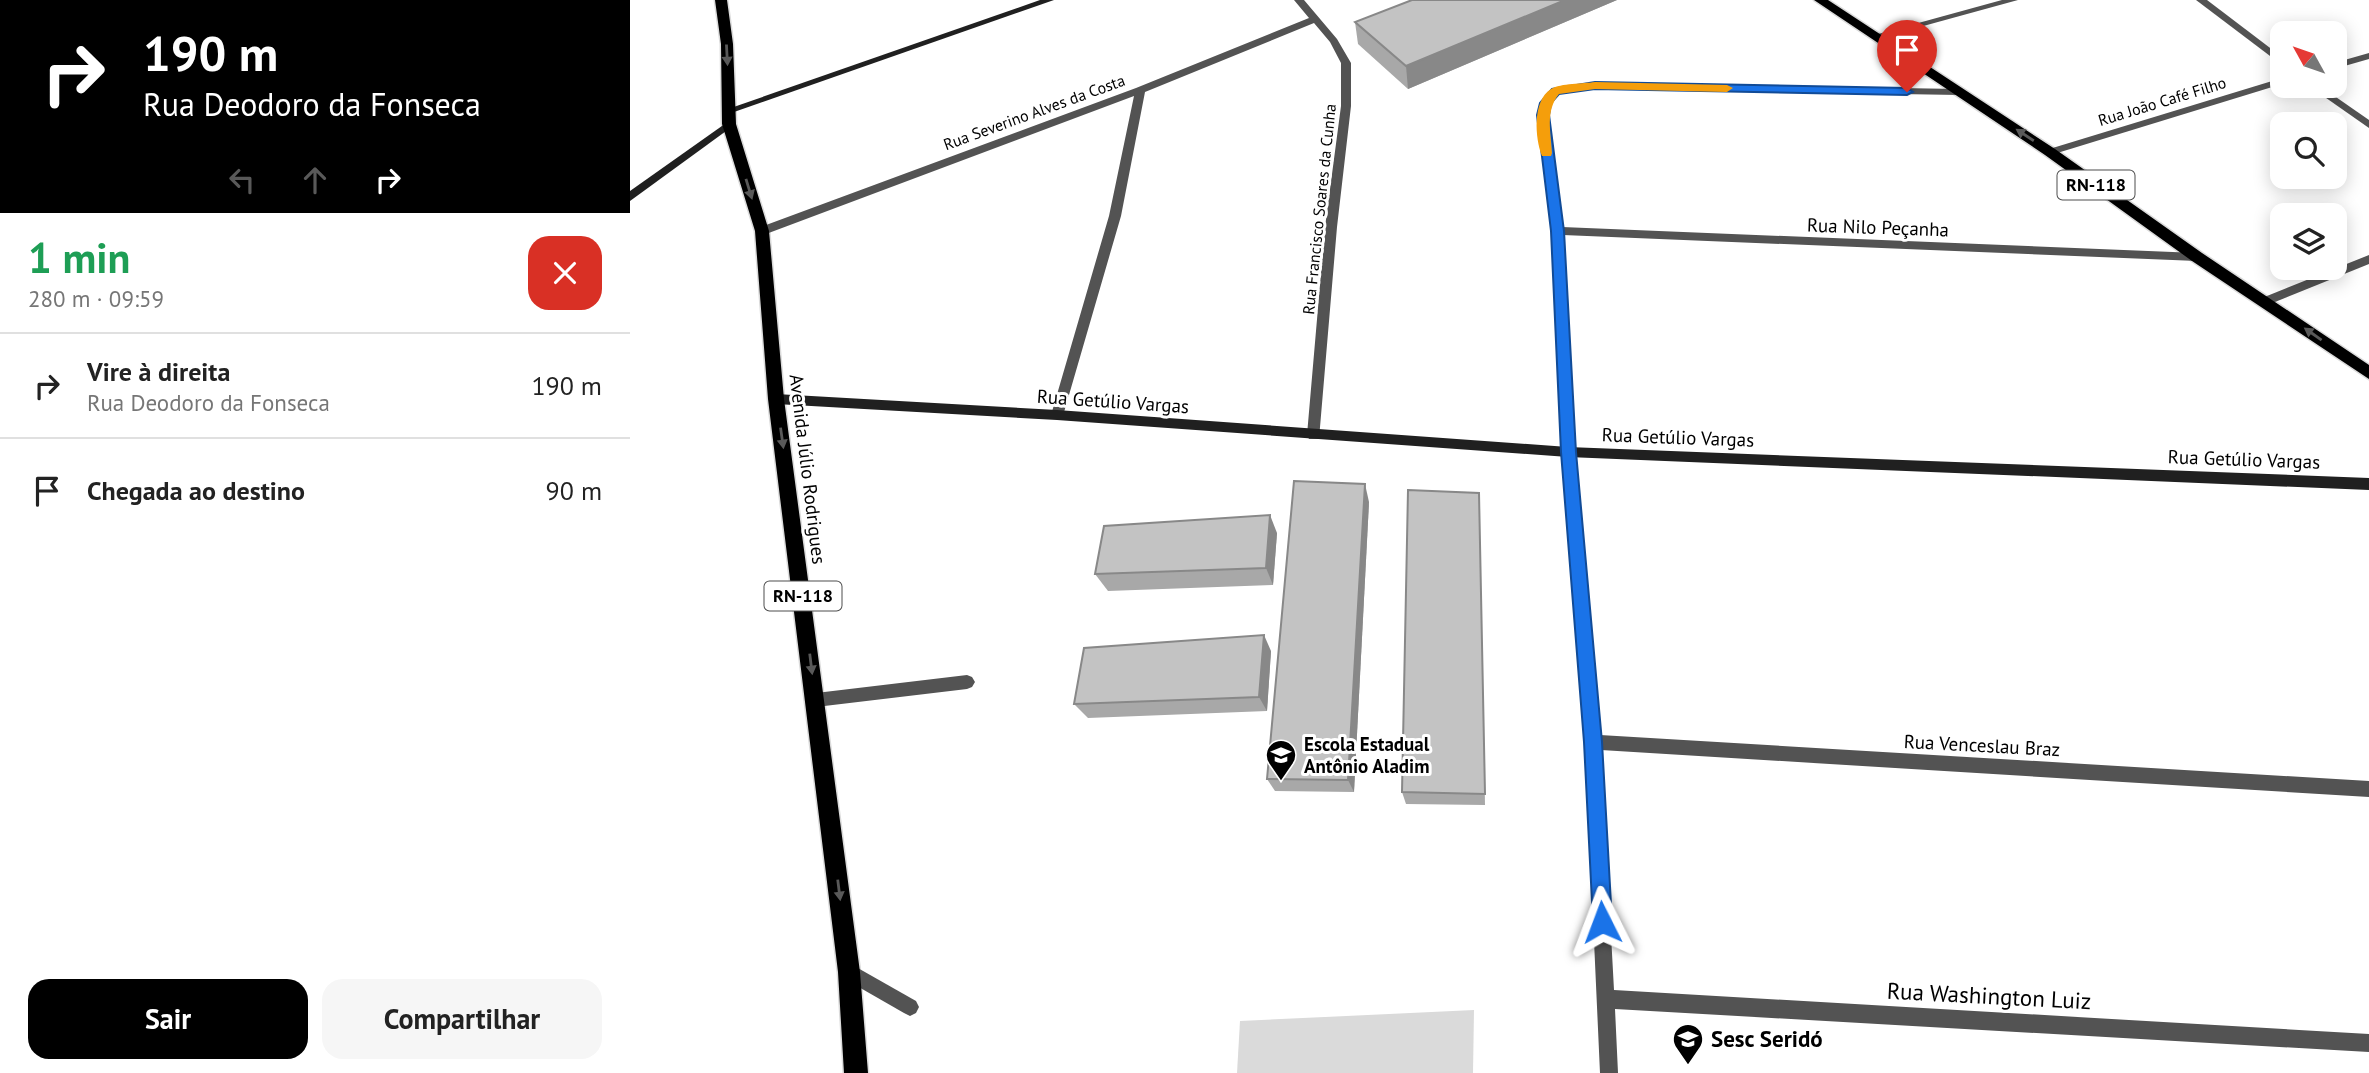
<!DOCTYPE html>
<html lang="pt">
<head>
<meta charset="utf-8">
<style>
	:root { --surface:#fff; --page:#f6f6f6; --text:#222; --muted:#767676; --line:#e0e0e0; --accent:#000 }
	body { margin:0; font-family:"PT Sans",sans-serif; background:var(--page); color:var(--text); height:100vh; display:flex; flex-direction:column; font-size:26px; white-space:nowrap }
	* { box-sizing:border-box; margin:0 }
	p { font-size:23px; color:var(--muted) }
	.icon { flex:none; width:38px; height:38px; fill:none; stroke:currentColor; stroke-width:2; stroke-linecap:round; stroke-linejoin:round }
	.map { position:relative; flex:1; overflow:hidden }
	.drawer { display:flex; flex-direction:column; background:var(--surface); width:630px }
	.drawer>* { flex:none }
	.hud { background:#000; color:#fff; overflow:hidden }
	.needle { width:46px; rotate:310deg }
	.fabs { position:absolute; left:1640px; top:21px; display:grid; gap:14px }
	.fabs a { display:grid; place-items:center; width:77px; height:77px; border-radius:14px; background:var(--surface); box-shadow:0 4px 18px #0003; font-size:35px }
	.pin { position:absolute; display:grid; place-items:center; width:60px; height:60px; color:#fff; margin:-72px -30px; border-radius:50% 50% 50% 0; rotate:-45deg; box-shadow:0 0 7px #0007 }
	.pin .icon { rotate:45deg }
	.me { position:absolute; width:77px; margin:-38px; rotate:357deg; stroke-linejoin:round; filter:drop-shadow(0 0 5px #0008) }
	.turn { display:flex; align-items:center; gap:24px; height:147px; padding:0 28px; font-size:32px }
	.turn .icon { width:91px; height:91px; stroke-width:2.5 }
	.turn b { display:block; font-size:49px; line-height:60px }
	.lanes { display:flex; align-items:center; height:66px; padding:0 28px; background:#0003; justify-content:center; gap:35px; direction:ltr }
	.lanes .off { opacity:.35 }
	.round { display:grid; place-items:center; flex:none; width:74px; height:74px; border-radius:21px; background:var(--page) }
	.head { display:flex; align-items:center; justify-content:space-between; height:119px; padding:0 28px }
	h1 { font-size:42px; font-weight:600; line-height:52px; color:#1e9e55 }
	.button { display:flex; gap:14px; margin-top:auto; padding:14px 28px }
	.button a { flex:1; height:80px; border-radius:21px; background:var(--accent); color:#fff; font-size:28px; font-weight:600; line-height:80px; text-align:center }
	.button a+a { background:var(--page); color:var(--text) }
	ul { padding:0; list-style:none }
	li { display:flex; align-items:center; gap:21px; height:105px; padding:0 28px; border-top:2px solid var(--line) }
	li div { flex:1 }
	li b { display:block; font-size:26px }
	li em { font-style:normal }
	main { display:flex; flex:1; min-height:0 }
	.map>svg:first-child { display:block }
</style>
</head>
<body>
<main>
<section class="drawer">
<div class="hud">
<div class="turn"><svg class="icon" aria-label="right" viewBox="0 0 24 24"><path d="M7 20v-9h11M14 6l5 5-5 5"/></svg><div><b>190 m</b>Rua Deodoro da Fonseca</div></div>
<div class="lanes"><svg class="icon off" aria-label="left" viewBox="0 0 24 24"><path d="M17 20v-9H6M10 6l-5 5 5 5"/></svg><svg class="icon off" aria-label="ahead" viewBox="0 0 24 24"><path d="M12 20V5M6 11l6-6 6 6"/></svg><svg class="icon" aria-label="right" viewBox="0 0 24 24"><path d="M7 20v-9h11M14 6l5 5-5 5"/></svg></div>
</div>
<div class="head"><div><h1>1 min</h1><p>280 m · 09:59</p></div><a class="round" style="background:#d93025;color:#fff"><svg class="icon" aria-label="close" viewBox="0 0 24 24"><path d="M6 6l12 12M18 6L6 18"/></svg></a></div>
<ul>
<li><svg class="icon" aria-label="right" viewBox="0 0 24 24"><path d="M7 20v-9h11M14 6l5 5-5 5"/></svg><div><b>Vire à direita</b><p>Rua Deodoro da Fonseca</p></div><em>190 m</em></li>
<li><svg class="icon" aria-label="arrive" viewBox="0 0 24 24"><path d="M6 21V4h12l-3 4 3 4H6"/></svg><div><b>Chegada ao destino</b></div><em>90 m</em></li>
</ul>
<div class="button"><a>Sair</a><a>Compartilhar</a></div>
</section>
<div class="map">
<svg width="1739" height="1073" viewBox="0 0 1739 1073">
	<rect width="100%" height="100%" fill="#fff"/>
	<polygon fill="#dadada" points="844,1010 843,1073 607,1073 610,1021"/>
	<g fill="none" stroke-linecap="round" stroke-linejoin="round">
		<g stroke="#dbdbdb" stroke-width="3">
			<g id="primary">
				<polygon points="85,0 97,0 103,44 106,124 139,231 154,399 230,972 238,1073 214,1073 208,972 138,399 125,231 92,124 91,44"/>
				<polygon points="1184,0 1198,0 1425,149 1572,253 1739,365 1739,379 1562,261 1415,155"/>
			</g>
		</g>
		<g fill="#535353" fill-rule="evenodd">
			<polygon points="664,0 674,0 707,39 721,63 721,106 707,227 689,439 679,439 677,435 695,227 711,106 711,63 700,42 684,23 515,92 491,216 432,419 422,419 421,415 479,216 504,96 136,234 132,235 126,231 128,228 506,88 679,18"/>
			<polygon points="1372,0 1388,0 1246,39 1241,36"/>
			<polygon points="1566,0 1577,0 1652,57 1652,65"/>
			<polygon points="1739,53 1739,59 1704,69 1704,63"/>
			<polygon points="1652,78 1652,84 1424,154 1420,155 1415,152 1416,150"/>
			<polygon points="965,83 1329,89 1334,92 1329,95 965,89 929,94 921,104 918,115 932,227 1567,253 1573,257 1567,261 933,235 945,452 970,735 1739,781 1739,797 971,750 984,990 1739,1034 1739,1052 985,1009 988,1073 970,1073 955,742 931,452 921,231 908,115 911,103 922,89"/>
			<polygon points="1679,86 1690,86 1739,120 1739,128"/>
			<polygon points="1739,255 1739,264 1640,304 1636,305 1630,301 1632,298"/>
			<polygon points="337,675 342,677 345,682 342,687 337,689 186,707 181,705 178,700 181,695 186,693"/>
			<polygon points="219,963 286,1001 289,1007 286,1013 280,1016 274,1013 213,978 210,972 213,966"/>
		</g>
		<g fill="#202020" fill-rule="evenodd">
			<polygon points="410,0 424,0 104,112 96,112 95,110"/>
			<polygon points="99,121 104,124 103,126 0,201 0,191"/>
			<polygon points="146,394 427,410 938,447 1739,478 1739,490 938,457 427,420 146,404 140,399"/>
		</g>
		<use href="#primary" fill="#000" fill-rule="evenodd"/>
	</g>
	<g fill="#a8a8a8">
		<polygon points="782,0 987,0 778,89 728,44 725,22"/>
		<polygon points="849,493 855,805 776,804 772,792"/>
		<polygon points="739,502 724,792 645,791 637,779"/>
		<polygon points="647,533 643,585 478,591 465,574"/>
		<polygon points="641,651 637,711 458,718 444,704"/>
	</g>
	<g fill="#888">
		<polygon points="935,0 987,0 778,89 776,66"/>
		<polygon points="735,484 739,502 724,792 718,780"/>
		<polygon points="640,515 647,533 643,585 636,568"/>
		<polygon points="634,635 641,651 637,711 629,697"/>
	</g>
	<g fill="#c3c3c3" stroke="#888" stroke-width="2">
		<polygon points="782,0 935,0 776,66 725,22"/>
		<polygon points="664,481 735,484 718,780 637,779"/>
		<polygon points="778,490 849,493 855,794 772,792"/>
		<polygon points="640,515 636,568 465,574 474,526"/>
		<polygon points="634,635 629,697 444,704 454,648"/>
	</g>
	<defs><path id="oneway-solid" d="M-6-.8H1V-3.2L6.5 0L1 3.2V.8H-6Z" transform="scale(1.75)"/></defs>
	<g fill="#595959">
		<use href="#oneway-solid" transform="translate(97 55) rotate(87)"/>
		<use href="#oneway-solid" transform="translate(1395 135) rotate(-147)"/>
		<use href="#oneway-solid" transform="translate(119 189) rotate(73)"/>
		<use href="#oneway-solid" transform="translate(1683 334) rotate(-145)"/>
		<use href="#oneway-solid" transform="translate(152 438) rotate(82)"/>
		<use href="#oneway-solid" transform="translate(181 664) rotate(83)"/>
		<use href="#oneway-solid" transform="translate(209 890) rotate(83)"/>
	</g>
	<polygon fill="#1a73e8" stroke="#114b97" stroke-width="2" points="965,82 1277,88 1283,92 1277,95 965,89 929,94 921,103 919,115 934,231 946,452 972,742 982,922 979,929 972,932 966,929 963,922 954,742 931,452 921,231 907,115 910,103 922,89"/>
	<path fill="#f59e0b" d="M 965,82 L 1097,85 L 1103,88 L 1097,92 L 965,89 L 929,94 C 915,111 921,132 922,153 L 921,156 L 912,156 C 905,138 902,101 921,89 C 931,83 953,84 965,82 Z"/>
	<defs>
		<g id="school-pin" transform="scale(1.575)"><path d="M0 17L-7.5 6A9.5 9.5 0 1 1 7.5 6Z" fill="#000" stroke="#fff"/><path d="M0-5L7-2L0 1L-7-2ZM-4 1L0 2.5L4 1V4Q0 6-4 4Z" fill="#fff"/></g>
	</defs>
	<g fill-rule="evenodd">
		<use href="#school-pin" x="651" y="755"/>
		<use href="#school-pin" x="1058" y="1039"/>
	</g>
	<g text-anchor="middle" stroke-width="6" stroke-linejoin="round" paint-order="stroke">
		<g font-size="16" fill="#000" stroke="#fff">
			<text transform="translate(1532 101) rotate(-17)" y="6">Rua João Café Filho</text>
			<text transform="translate(404 112) rotate(-20)" y="6">Rua Severino Alves da Costa</text>
			<text transform="translate(689 209) rotate(-84)" y="6">Rua Francisco Soares da Cunha</text>
		</g>
		<g fill="#fff" stroke="#4c4c4c" stroke-width="2">
			<rect x="1427.5" y="170.5" width="77" height="29" rx="5"/>
			<rect x="134.5" y="581.5" width="77" height="29" rx="5"/>
		</g>
		<g font-size="18" font-weight="bold" fill="#000">
			<text x="1466" y="191">RN-118</text>
			<text x="173" y="602">RN-118</text>
		</g>
		<g font-size="19" fill="#000" stroke="#fff">
			<text transform="translate(1248 227) rotate(2)" y="7">Rua Nilo Peçanha</text>
			<text transform="translate(483 401) rotate(4)" y="7">Rua Getúlio Vargas</text>
			<text transform="translate(1048 437) rotate(2)" y="7">Rua Getúlio Vargas</text>
			<text transform="translate(1614 459) rotate(2)" y="7">Rua Getúlio Vargas</text>
			<text transform="translate(178 469) rotate(83)" y="7">Avenida Júlio Rodrigues</text>
			<text transform="translate(1352 745) rotate(3)" y="7">Rua Venceslau Braz</text>
		</g>
		<g font-size="19" font-weight="bold" fill="#000" stroke="#fff" text-anchor="start">
			<text x="674" y="751">Escola Estadual<tspan x="674" dy="22">Antônio Aladim</tspan></text>
		</g>
		<g font-size="23" fill="#000" stroke="#fff">
			<text transform="translate(1359 996) rotate(3)" y="8">Rua Washington Luiz</text>
		</g>
		<g font-size="23" font-weight="bold" fill="#000" stroke="#fff" text-anchor="start">
			<text x="1081" y="1047">Sesc Seridó</text>
		</g>
	</g>
</svg>
<div class="fabs">
<a><svg class="needle" viewBox="-14 -14 28 28"><path d="M0-13l5 13h-10z" fill="#e53935"/><path d="M0 13l5-13h-10z" fill="#767676"/></svg></a>
<a><svg class="icon" aria-label="search" viewBox="0 0 24 24"><circle cx="10" cy="10" r="6"/><path d="M15 15l6 6"/></svg></a>
<a><svg class="icon" aria-label="layers" viewBox="0 0 24 24"><path d="M12 4l9 5-9 5-9-5zM3 14l9 5 9-5"/></svg></a>
</div>
<div class="pin" style="left:1277px;top:92px;background:#d93025"><svg class="icon" aria-label="arrive" viewBox="0 0 24 24"><path d="M6 21V4h12l-3 4 3 4H6"/></svg></div>
<svg class="me" style="left:972px;top:922px" viewBox="-20 -20 40 40"><path d="M0-17L14 15 0 8-14 15z" fill="#1a73e8" stroke="#fff" stroke-width="4"/></svg>
</div>
</main>
</body>
</html>
